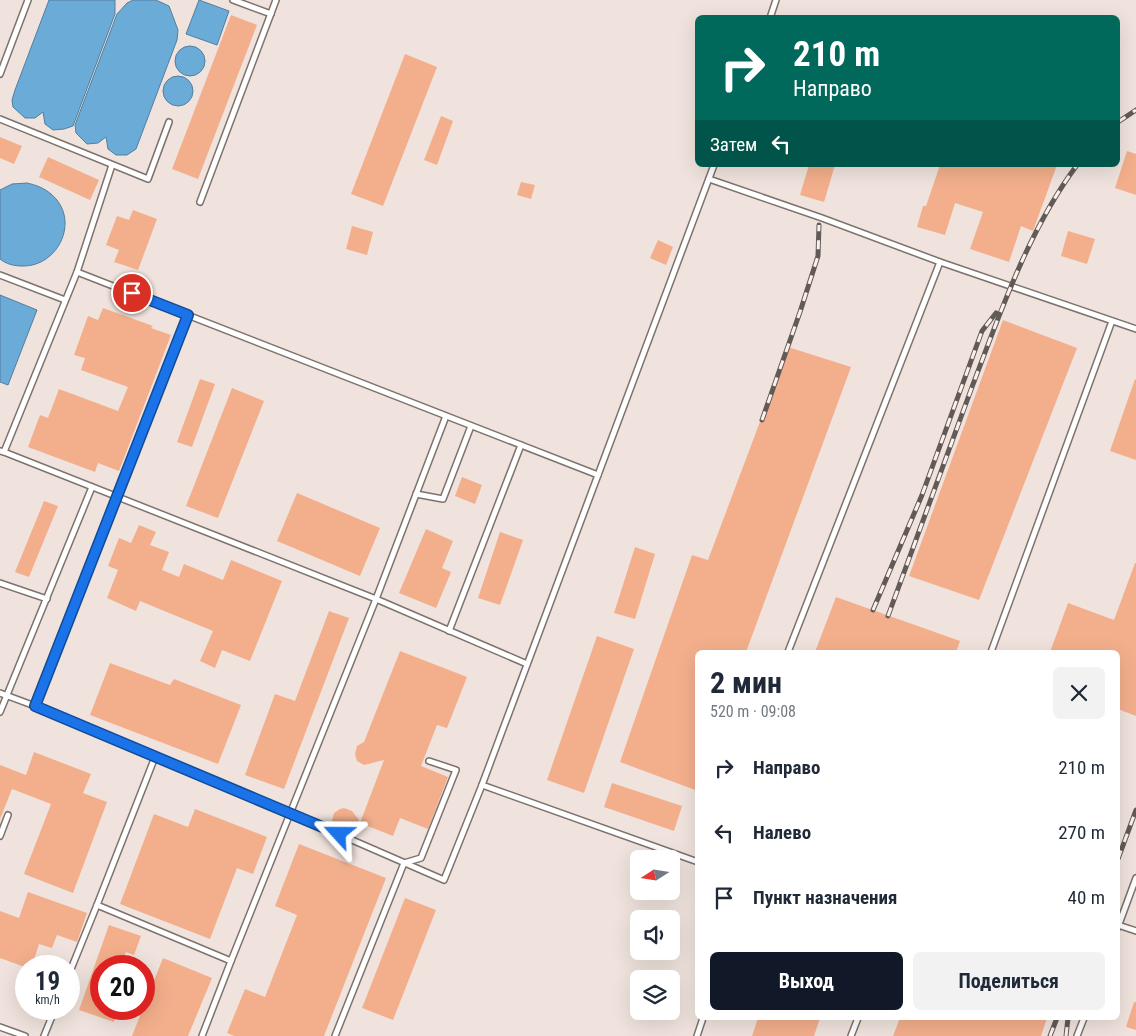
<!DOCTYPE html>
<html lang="ru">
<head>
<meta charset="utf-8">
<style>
	:root { --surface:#fff; --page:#f2f2f3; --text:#1f2937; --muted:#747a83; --accent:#111827 }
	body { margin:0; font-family:"Roboto Condensed",sans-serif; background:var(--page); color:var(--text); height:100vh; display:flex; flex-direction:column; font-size:19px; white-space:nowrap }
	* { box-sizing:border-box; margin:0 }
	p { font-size:16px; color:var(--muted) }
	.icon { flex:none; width:28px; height:28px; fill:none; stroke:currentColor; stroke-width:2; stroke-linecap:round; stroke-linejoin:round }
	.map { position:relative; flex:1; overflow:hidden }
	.details { position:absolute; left:695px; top:650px; width:425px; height:370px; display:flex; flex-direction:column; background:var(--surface); border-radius:8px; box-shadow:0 5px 20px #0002 }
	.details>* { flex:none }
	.banner { position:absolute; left:695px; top:15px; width:425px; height:152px; border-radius:8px; box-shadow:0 5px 20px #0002; background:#00695c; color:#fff; overflow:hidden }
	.needle { width:32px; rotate:258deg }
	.buttons { position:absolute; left:630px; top:850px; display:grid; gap:10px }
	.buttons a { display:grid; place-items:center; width:50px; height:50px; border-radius:8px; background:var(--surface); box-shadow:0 5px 20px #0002; font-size:25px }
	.speed { position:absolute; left:15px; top:955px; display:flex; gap:10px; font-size:25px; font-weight:700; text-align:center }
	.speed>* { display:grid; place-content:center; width:65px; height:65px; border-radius:50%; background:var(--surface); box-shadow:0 5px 20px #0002; line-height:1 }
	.speed small { font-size:12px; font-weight:400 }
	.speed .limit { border:8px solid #d22; background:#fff; color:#111 }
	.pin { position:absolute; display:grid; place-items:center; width:42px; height:42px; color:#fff; margin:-21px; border:2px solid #fff; border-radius:50%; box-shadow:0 1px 5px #0007 }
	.me { position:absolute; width:55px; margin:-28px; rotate:294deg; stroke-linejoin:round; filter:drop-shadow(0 0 4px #0008) }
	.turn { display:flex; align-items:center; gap:18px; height:105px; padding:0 15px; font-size:22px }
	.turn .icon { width:65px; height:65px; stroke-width:2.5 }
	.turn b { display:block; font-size:35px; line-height:42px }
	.then { display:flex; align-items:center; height:48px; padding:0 15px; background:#0003; gap:10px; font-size:19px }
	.round { display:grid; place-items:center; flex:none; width:52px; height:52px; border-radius:8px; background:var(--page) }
	.head { display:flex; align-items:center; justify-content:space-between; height:85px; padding:0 15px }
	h1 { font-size:30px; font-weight:700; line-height:38px }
	.action { display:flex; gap:10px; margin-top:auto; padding:10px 15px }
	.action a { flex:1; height:58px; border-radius:8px; background:var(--accent); color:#fff; font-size:20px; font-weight:700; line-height:58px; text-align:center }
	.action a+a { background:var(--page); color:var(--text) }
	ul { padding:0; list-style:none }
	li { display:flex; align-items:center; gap:15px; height:65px; padding:0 15px }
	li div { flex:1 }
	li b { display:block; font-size:19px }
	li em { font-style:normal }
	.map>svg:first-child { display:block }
</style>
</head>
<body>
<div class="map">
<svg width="1136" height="1036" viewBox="0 0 1136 1036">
	<rect width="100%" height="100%" fill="#f0e3dd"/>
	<g fill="#6babd8" stroke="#537e9d">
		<polygon points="49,0 115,0 115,14 73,126 64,129 53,130 45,124 43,112 35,118 25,118 13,107 12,100 15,90"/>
		<polygon points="133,0 156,0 169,6 178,30 177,40 136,149 127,155 116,155 108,149 106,137 98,143 87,144 76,133 75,125 117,14 127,3"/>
		<polygon points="199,0 229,11 217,45 186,34"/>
		<circle cx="190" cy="61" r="15"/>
		<circle cx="178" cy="91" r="15"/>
		<path d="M 27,183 C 36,185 44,188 51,194 C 81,219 59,267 22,266 C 14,266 6,264 0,259 L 0,190 L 12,184 Z"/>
		<polygon points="0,295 37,310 8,385 0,382"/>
	</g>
	<g fill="#f3af8c">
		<polygon points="231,15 257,25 198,179 172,169"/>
		<polygon points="405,54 437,67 383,206 351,194"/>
		<polygon points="441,116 453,121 437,165 424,160"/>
		<polygon points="0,137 22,146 14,164 0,158"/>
		<polygon points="1127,151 1136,154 1136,195 1115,188"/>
		<polygon points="48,157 99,180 90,200 39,177"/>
		<polygon points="809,165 835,165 824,202 800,195"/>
		<polygon points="940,165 1057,165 1033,231 1021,226 1009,262 970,249 983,212 955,203 945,235 917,227 923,206 926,206"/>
		<polygon points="521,182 535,185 531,199 517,195"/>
		<polygon points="133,210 157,219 138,270 114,262 119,250 106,245 117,216 129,220"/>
		<polygon points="352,226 373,232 367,255 346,249"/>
		<polygon points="1068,231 1095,239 1087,264 1061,256"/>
		<polygon points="658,240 673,247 666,265 650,258"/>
		<polygon points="103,308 153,326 151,328 171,335 119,471 98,463 95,472 28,447 40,415 48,418 59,389 118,411 128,387 81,370 85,358 74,355 88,316 98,320"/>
		<polygon points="1003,320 1077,348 979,600 909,576"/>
		<polygon points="788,347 851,367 746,652 698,652 698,791 620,762 692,555 708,560"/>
		<polygon points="200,379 215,384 192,447 177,442"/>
		<polygon points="1135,379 1136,380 1136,460 1110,451"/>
		<polygon points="232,388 264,401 218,518 186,506"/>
		<polygon points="462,477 482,485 475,504 455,496"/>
		<polygon points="297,493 380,528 360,576 277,541"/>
		<polygon points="44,501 58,506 29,577 15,572"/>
		<polygon points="139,525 156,532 150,545 169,552 162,570 179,577 184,564 223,580 231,560 282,581 250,661 222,650 215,668 200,661 213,631 140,601 136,611 107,598 118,570 108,566 119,538 131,543"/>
		<polygon points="426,529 453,541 442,568 451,572 436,608 399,593"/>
		<polygon points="500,532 523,540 500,605 478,598"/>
		<polygon points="635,547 655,554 635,619 614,613"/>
		<polygon points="1135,563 1136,563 1136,716 1118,709 1118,652 1050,652 1068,603 1114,620"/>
		<polygon points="836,597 960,641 956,652 815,652"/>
		<polygon points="329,611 349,618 284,789 245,775 275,694 295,701"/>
		<polygon points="597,636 634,649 584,793 547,780"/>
		<polygon points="400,651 467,677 447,728 437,725 421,766 448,777 428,829 400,818 393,836 360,823 384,760 364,765 357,761 355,754 357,746 364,742"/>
		<polygon points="110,663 170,685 174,679 241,705 218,764 90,715"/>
		<polygon points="34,752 91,774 83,793 107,802 73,893 24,874 51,804 12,789 0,819 0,765 26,775"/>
		<polygon points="612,783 682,806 674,831 604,807"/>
		<polygon points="344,808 352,811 359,820 353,829 346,833 334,827 332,821 334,813 340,809"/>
		<polygon points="195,809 267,837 253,874 237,868 210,939 120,904 154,814 188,827"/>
		<polygon points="299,844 386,878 324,1036 234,1036 227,1033 245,989 265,997 297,915 275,906"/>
		<polygon points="28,892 87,913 77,942 57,935 52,948 39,944 32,966 22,966 0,958 0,911 19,918"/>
		<polygon points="405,898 436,910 393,1020 362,1008"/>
		<polygon points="109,925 141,936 134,955 126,952 121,966 101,966 101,1009 118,1009 114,1022 79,1010"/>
		<polygon points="163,958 212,978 188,1036 132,1036"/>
		<polygon points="1134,1002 1136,1002 1136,1030 1126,1027"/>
		<polygon points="758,1018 820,1018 814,1036 752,1036"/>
		<polygon points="900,1018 1047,1018 1041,1036 893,1036"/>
	</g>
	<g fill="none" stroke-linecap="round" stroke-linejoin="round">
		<g stroke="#7d726c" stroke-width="8">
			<g id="lane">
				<polyline points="233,0 271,14"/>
				<polyline points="770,18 776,0"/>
				<polyline points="0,74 28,0"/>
				<polyline points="0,119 148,179 169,122"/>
				<polyline points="709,179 822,218 940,262 1136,329"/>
				<polyline points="200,202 276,0"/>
				<polyline points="77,272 112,165"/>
				<polyline points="0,275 65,300"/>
				<polyline points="446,416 376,599 527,664"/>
				<polyline points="0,451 4,452 77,272 598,475"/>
				<polyline points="4,452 376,599 231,961 97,905 155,757 290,813 444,880 482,785"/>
				<polyline points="416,494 443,499 471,426"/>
				<polyline points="0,583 47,599"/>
				<polyline points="449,631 521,445"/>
				<polyline points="788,652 940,262"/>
				<polyline points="991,652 1112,321"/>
				<polyline points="0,693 35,706 188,315"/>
				<polyline points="35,706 155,757"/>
				<polyline points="0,712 92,487"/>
				<polyline points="0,836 8,815"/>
				<polyline points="698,862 482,785 714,165"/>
				<polyline points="1118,925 1136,931"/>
				<polyline points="1118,927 1136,878"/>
				<polyline points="69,974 97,905"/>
				<polyline points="0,1027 25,1036"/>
				<polyline points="44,1036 55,1009"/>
				<polyline points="202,1036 231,961"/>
				<polyline points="335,1036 404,863 421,858 456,770 429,761"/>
				<polyline points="697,1036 703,1018"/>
				<polyline points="851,1036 858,1018"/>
				<polyline points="1077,1036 1084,1018"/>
			</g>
		</g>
		<use href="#lane" stroke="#fff" stroke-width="5"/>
		<g stroke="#615a57" stroke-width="5">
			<g id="rail">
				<polyline points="1118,122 1136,110"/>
				<polyline points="762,420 800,312 818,256 819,225"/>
				<polyline points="873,610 922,495 982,331 996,313"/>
				<path d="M 888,616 C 916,540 944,464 972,387 C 1001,311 1028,231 1077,165"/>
				<polyline points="1118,859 1136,810"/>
				<polyline points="1050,1036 1057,1018"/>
				<polyline points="1066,1036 1068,1018"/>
			</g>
		</g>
		<use href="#rail" stroke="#fdf0ea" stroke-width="3" stroke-dasharray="9" stroke-linecap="butt"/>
	</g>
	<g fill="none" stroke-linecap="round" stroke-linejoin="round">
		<g stroke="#114b97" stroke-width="12">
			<polyline id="route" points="132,293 188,315 35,706 339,834"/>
		</g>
		<use href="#route" stroke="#1a73e8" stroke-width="9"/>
	</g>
</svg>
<div class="buttons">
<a><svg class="needle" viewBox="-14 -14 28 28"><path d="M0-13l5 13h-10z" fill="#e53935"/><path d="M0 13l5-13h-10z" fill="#747a83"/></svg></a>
<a><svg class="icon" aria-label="sound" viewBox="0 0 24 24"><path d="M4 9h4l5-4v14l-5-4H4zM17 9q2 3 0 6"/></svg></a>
<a><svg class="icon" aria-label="layers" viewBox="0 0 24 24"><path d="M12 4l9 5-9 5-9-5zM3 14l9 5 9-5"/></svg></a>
</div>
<div class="speed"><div>19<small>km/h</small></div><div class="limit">20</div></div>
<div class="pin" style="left:132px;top:293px;background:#d93025"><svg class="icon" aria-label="arrive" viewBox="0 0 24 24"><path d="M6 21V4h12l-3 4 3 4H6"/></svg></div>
<svg class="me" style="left:339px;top:834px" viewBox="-20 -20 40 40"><path d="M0-17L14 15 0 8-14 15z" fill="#1a73e8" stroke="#fff" stroke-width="4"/></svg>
<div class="banner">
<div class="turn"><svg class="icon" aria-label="right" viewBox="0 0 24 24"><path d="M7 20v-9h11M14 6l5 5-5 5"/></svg><div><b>210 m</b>Направо</div></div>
<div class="then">Затем<svg class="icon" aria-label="left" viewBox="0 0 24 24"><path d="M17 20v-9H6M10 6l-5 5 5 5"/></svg></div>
</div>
<section class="details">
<div class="head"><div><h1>2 мин</h1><p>520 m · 09:08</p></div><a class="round"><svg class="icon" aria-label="close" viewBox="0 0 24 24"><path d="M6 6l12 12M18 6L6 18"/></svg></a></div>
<ul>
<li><svg class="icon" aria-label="right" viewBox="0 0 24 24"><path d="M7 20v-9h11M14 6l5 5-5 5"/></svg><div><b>Направо</b></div><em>210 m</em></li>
<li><svg class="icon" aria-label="left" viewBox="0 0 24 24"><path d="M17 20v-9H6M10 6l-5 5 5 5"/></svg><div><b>Налево</b></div><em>270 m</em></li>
<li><svg class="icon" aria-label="arrive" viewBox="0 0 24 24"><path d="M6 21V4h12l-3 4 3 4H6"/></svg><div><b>Пункт назначения</b></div><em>40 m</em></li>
</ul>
<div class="action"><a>Выход</a><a>Поделиться</a></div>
</section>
</div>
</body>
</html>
